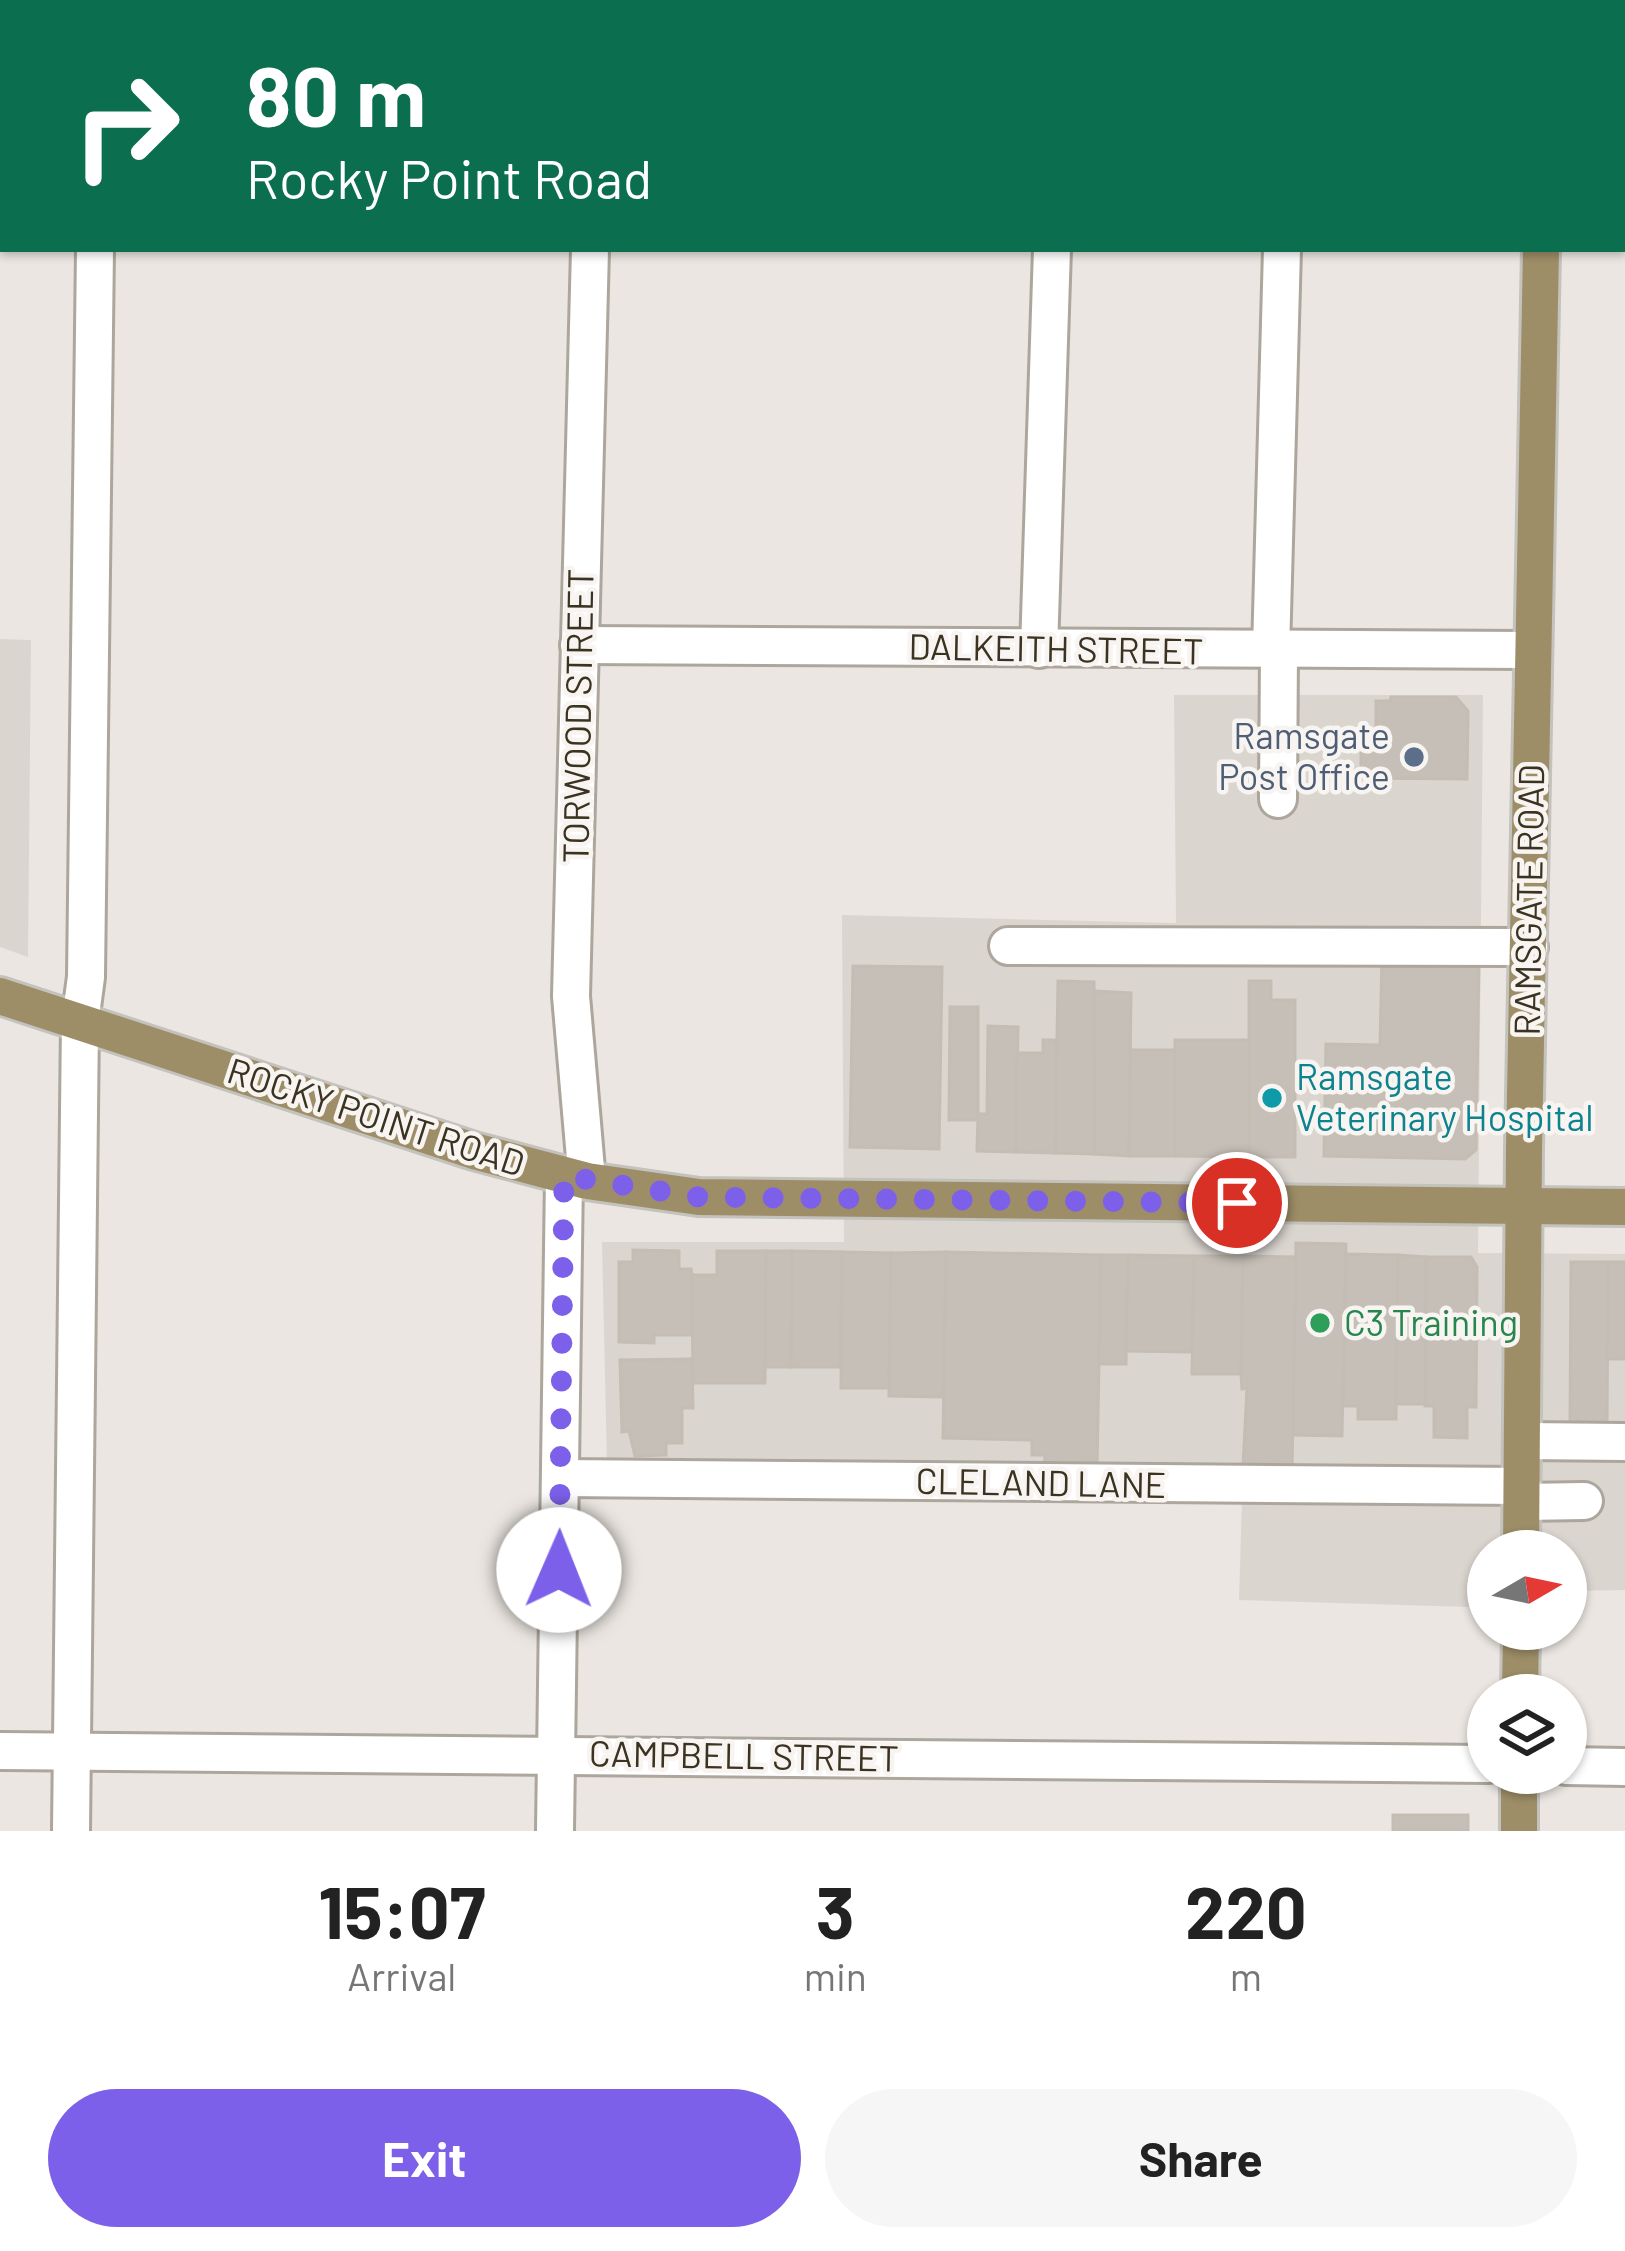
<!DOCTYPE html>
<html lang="en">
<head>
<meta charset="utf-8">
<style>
	:root { --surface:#fff; --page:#f6f6f6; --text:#222; --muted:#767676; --accent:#7d60ea }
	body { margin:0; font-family:Barlow,sans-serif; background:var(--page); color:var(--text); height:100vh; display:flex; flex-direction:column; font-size:45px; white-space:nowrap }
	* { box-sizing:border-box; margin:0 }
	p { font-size:39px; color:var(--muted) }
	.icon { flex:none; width:66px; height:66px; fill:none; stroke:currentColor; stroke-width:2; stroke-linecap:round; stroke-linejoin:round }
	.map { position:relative; height:1831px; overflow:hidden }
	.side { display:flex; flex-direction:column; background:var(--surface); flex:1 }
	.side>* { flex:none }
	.banner { position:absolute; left:0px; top:0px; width:1626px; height:252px; box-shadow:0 3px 9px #0004; background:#0b6e4f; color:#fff; overflow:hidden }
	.needle { width:78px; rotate:81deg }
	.controls { position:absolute; left:1467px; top:1530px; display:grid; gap:24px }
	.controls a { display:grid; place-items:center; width:120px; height:120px; border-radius:50%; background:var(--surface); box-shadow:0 3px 9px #0004; font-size:60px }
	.pin { position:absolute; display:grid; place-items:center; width:102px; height:102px; color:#fff; margin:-51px; border:6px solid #fff; border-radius:50%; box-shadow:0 3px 12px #0007 }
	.me { position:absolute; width:132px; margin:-66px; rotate:1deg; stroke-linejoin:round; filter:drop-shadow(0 0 9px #0008) }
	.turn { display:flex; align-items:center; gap:42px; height:252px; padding:0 48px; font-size:54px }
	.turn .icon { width:156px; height:156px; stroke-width:2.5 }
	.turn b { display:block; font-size:84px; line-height:102px }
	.eta { display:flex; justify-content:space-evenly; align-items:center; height:204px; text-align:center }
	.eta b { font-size:72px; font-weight:700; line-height:84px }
	.primary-button { display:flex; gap:24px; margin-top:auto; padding:24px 48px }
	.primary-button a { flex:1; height:138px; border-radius:72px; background:var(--accent); color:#fff; font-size:48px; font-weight:700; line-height:138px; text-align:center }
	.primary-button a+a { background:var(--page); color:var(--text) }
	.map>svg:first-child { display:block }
</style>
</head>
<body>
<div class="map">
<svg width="1625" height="1831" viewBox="0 0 1625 1831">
	<rect width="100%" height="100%" fill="#ebe6e1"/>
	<g fill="#dbd5cf">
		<polygon points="0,639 31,640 28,957 0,947"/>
		<polygon points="1174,695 1483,695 1478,1253 1625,1254 1625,1590 1566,1591 1566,1551 1488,1551 1488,1604 1470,1607 1239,1600 1243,1467 607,1466 602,1242 844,1242 842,915 1176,923"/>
	</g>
	<g fill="#c5bfb7" stroke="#c4bdb4" stroke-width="3">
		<polygon points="1391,697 1456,697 1468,711 1467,779 1361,778 1361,737 1376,737 1376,701 1390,701"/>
		<polygon points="1382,957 1479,959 1476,1150 1465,1159 1324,1156 1326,1044 1380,1045"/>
		<polygon points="853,966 942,967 939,1149 850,1147"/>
		<polygon points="1058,981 1094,982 1095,1154 1055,1153"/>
		<polygon points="1249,981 1271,981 1271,1000 1295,1000 1295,1157 1249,1157"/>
		<polygon points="1095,991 1131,993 1129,1156 1095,1154"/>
		<polygon points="950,1007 978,1007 978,1120 949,1120"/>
		<polygon points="988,1026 1018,1027 1016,1152 977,1151 978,1114 987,1114"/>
		<polygon points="1043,1040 1056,1040 1055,1153 1016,1152 1017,1053 1043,1053"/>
		<polygon points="1175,1040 1249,1040 1249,1157 1175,1156"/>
		<polygon points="1131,1050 1175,1050 1175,1156 1129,1156"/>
		<polygon points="1296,1243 1346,1244 1342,1436 1292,1435"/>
		<polygon points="633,1250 679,1251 679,1269 691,1269 692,1275 692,1335 654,1335 654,1343 619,1342 619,1262 633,1262"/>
		<polygon points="717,1251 766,1251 765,1383 693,1383 692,1275 717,1275"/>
		<polygon points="766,1251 792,1251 791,1367 765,1367"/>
		<polygon points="792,1251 842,1252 840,1367 791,1367"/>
		<polygon points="842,1252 891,1253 889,1388 841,1388"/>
		<polygon points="946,1252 1101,1255 1097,1468 1044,1467 1045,1455 1032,1455 1032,1440 943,1438"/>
		<polygon points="946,1252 943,1397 889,1396 891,1253"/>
		<polygon points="1346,1254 1398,1255 1396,1419 1358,1419 1358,1406 1343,1406"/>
		<polygon points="1101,1255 1128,1255 1126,1364 1099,1364"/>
		<polygon points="1128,1255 1194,1256 1192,1352 1126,1351"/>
		<polygon points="1398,1255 1426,1257 1426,1404 1396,1404"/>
		<polygon points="1194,1256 1243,1256 1241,1374 1192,1374"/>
		<polygon points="1243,1256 1296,1257 1292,1468 1243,1466 1247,1388 1242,1389 1241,1374"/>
		<polygon points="1426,1257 1471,1257 1477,1267 1476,1407 1467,1407 1467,1438 1434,1437 1434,1406 1425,1406"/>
		<polygon points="1571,1262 1608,1262 1607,1426 1570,1425"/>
		<polygon points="1608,1262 1625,1262 1625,1359 1607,1359"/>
		<polygon points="692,1359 693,1408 682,1408 682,1443 666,1443 666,1455 635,1456 629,1431 622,1432 620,1360"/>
		<rect x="1393" y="1815" width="75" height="16"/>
	</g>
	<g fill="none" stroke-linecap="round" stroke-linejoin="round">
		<g stroke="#aca69c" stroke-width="42">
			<g id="minor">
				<polyline points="96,3 96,0"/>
				<polyline points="596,3 596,0"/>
				<polyline points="1055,3 1055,0"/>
				<polyline points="1289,3 1289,0"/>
				<polyline points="579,645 1533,650"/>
				<polyline points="1039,649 1052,249"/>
				<polyline points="1271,651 1282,249"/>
				<polyline points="1278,799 1279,651"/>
				<polyline points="1008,946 1529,947"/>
				<polyline points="587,1181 571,996 590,249"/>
				<polyline points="1523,1441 1625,1442"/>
				<polyline points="561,1478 1522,1486"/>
				<polyline points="1522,1502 1584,1501"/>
				<polyline points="0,1751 1488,1764"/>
				<polyline points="1566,1766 1625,1767"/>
				<polyline points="71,1831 80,1022 86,977 95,249"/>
				<polyline points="555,1831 564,1176"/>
			</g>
		</g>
		<g stroke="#c4c2bd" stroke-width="42">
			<g id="major">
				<polyline points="1546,3 1546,0"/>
				<polyline points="0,996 474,1151 587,1181 699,1197 1625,1207"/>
				<polyline points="1521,1551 1524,1148 1541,249"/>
				<polyline points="1520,1695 1521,1629"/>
				<polyline points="1519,1831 1519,1773"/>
			</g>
		</g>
		<use href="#minor" stroke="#fff" stroke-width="36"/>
		<use href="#major" stroke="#9e8e68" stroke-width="36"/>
	</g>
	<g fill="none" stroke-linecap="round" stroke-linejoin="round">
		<polyline stroke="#7d60ea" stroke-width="21" stroke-dasharray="0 37.8" points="559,1570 564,1176 699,1197 1237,1203"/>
	</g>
	<circle fill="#5c6f8a" stroke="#f8f4f1" stroke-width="4.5" cx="1414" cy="757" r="12"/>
	<circle fill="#0f9aa8" stroke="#f8f4f1" stroke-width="4.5" cx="1272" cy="1098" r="12"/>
	<circle fill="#2e9e5b" stroke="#f8f4f1" stroke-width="4.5" cx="1320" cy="1323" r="12"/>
	<g text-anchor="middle" stroke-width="9" stroke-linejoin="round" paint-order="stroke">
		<g font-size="36" fill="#3b3322" stroke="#f8f4f1">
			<text transform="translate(1056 649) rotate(1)" y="13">DALKEITH STREET</text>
			<text transform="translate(578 716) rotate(-89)" y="13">TORWOOD STREET</text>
			<text transform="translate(1529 900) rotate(-89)" y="13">RAMSGATE ROAD</text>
			<text transform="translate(376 1117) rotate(18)" y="13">ROCKY POINT ROAD</text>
			<text transform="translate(1041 1483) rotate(1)" y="13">CLELAND LANE</text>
			<text transform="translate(744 1756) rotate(1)" y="13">CAMPBELL STREET</text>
		</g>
		<g font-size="36" fill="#4e5e75" stroke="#f8f4f1" text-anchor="end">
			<text x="1390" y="749">Ramsgate<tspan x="1390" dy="41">Post Office</tspan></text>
		</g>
		<g font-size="36" fill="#0d838f" stroke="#f8f4f1" text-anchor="start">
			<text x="1296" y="1090">Ramsgate<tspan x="1296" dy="41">Veterinary Hospital</tspan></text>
		</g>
		<g font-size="36" fill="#27864d" stroke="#f8f4f1" text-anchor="start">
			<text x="1344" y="1336">C3 Training</text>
		</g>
	</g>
</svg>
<div class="controls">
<a><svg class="needle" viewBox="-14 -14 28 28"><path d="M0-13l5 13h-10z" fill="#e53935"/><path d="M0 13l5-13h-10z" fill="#767676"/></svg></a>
<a><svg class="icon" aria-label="layers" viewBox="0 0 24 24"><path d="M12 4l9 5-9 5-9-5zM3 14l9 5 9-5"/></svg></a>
</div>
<div class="pin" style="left:1237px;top:1203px;background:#d93025"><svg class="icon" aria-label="arrive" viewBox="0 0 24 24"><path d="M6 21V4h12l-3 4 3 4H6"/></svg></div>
<svg class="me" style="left:559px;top:1570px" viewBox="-20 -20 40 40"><circle r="19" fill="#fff"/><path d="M0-13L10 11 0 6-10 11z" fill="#7d60ea"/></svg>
<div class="banner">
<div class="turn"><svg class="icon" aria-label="right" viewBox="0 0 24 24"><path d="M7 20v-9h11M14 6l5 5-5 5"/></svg><div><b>80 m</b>Rocky Point Road</div></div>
</div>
</div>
<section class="side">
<div class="eta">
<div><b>15:07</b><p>Arrival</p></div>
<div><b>3</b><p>min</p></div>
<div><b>220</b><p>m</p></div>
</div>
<div class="primary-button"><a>Exit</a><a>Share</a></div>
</section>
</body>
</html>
